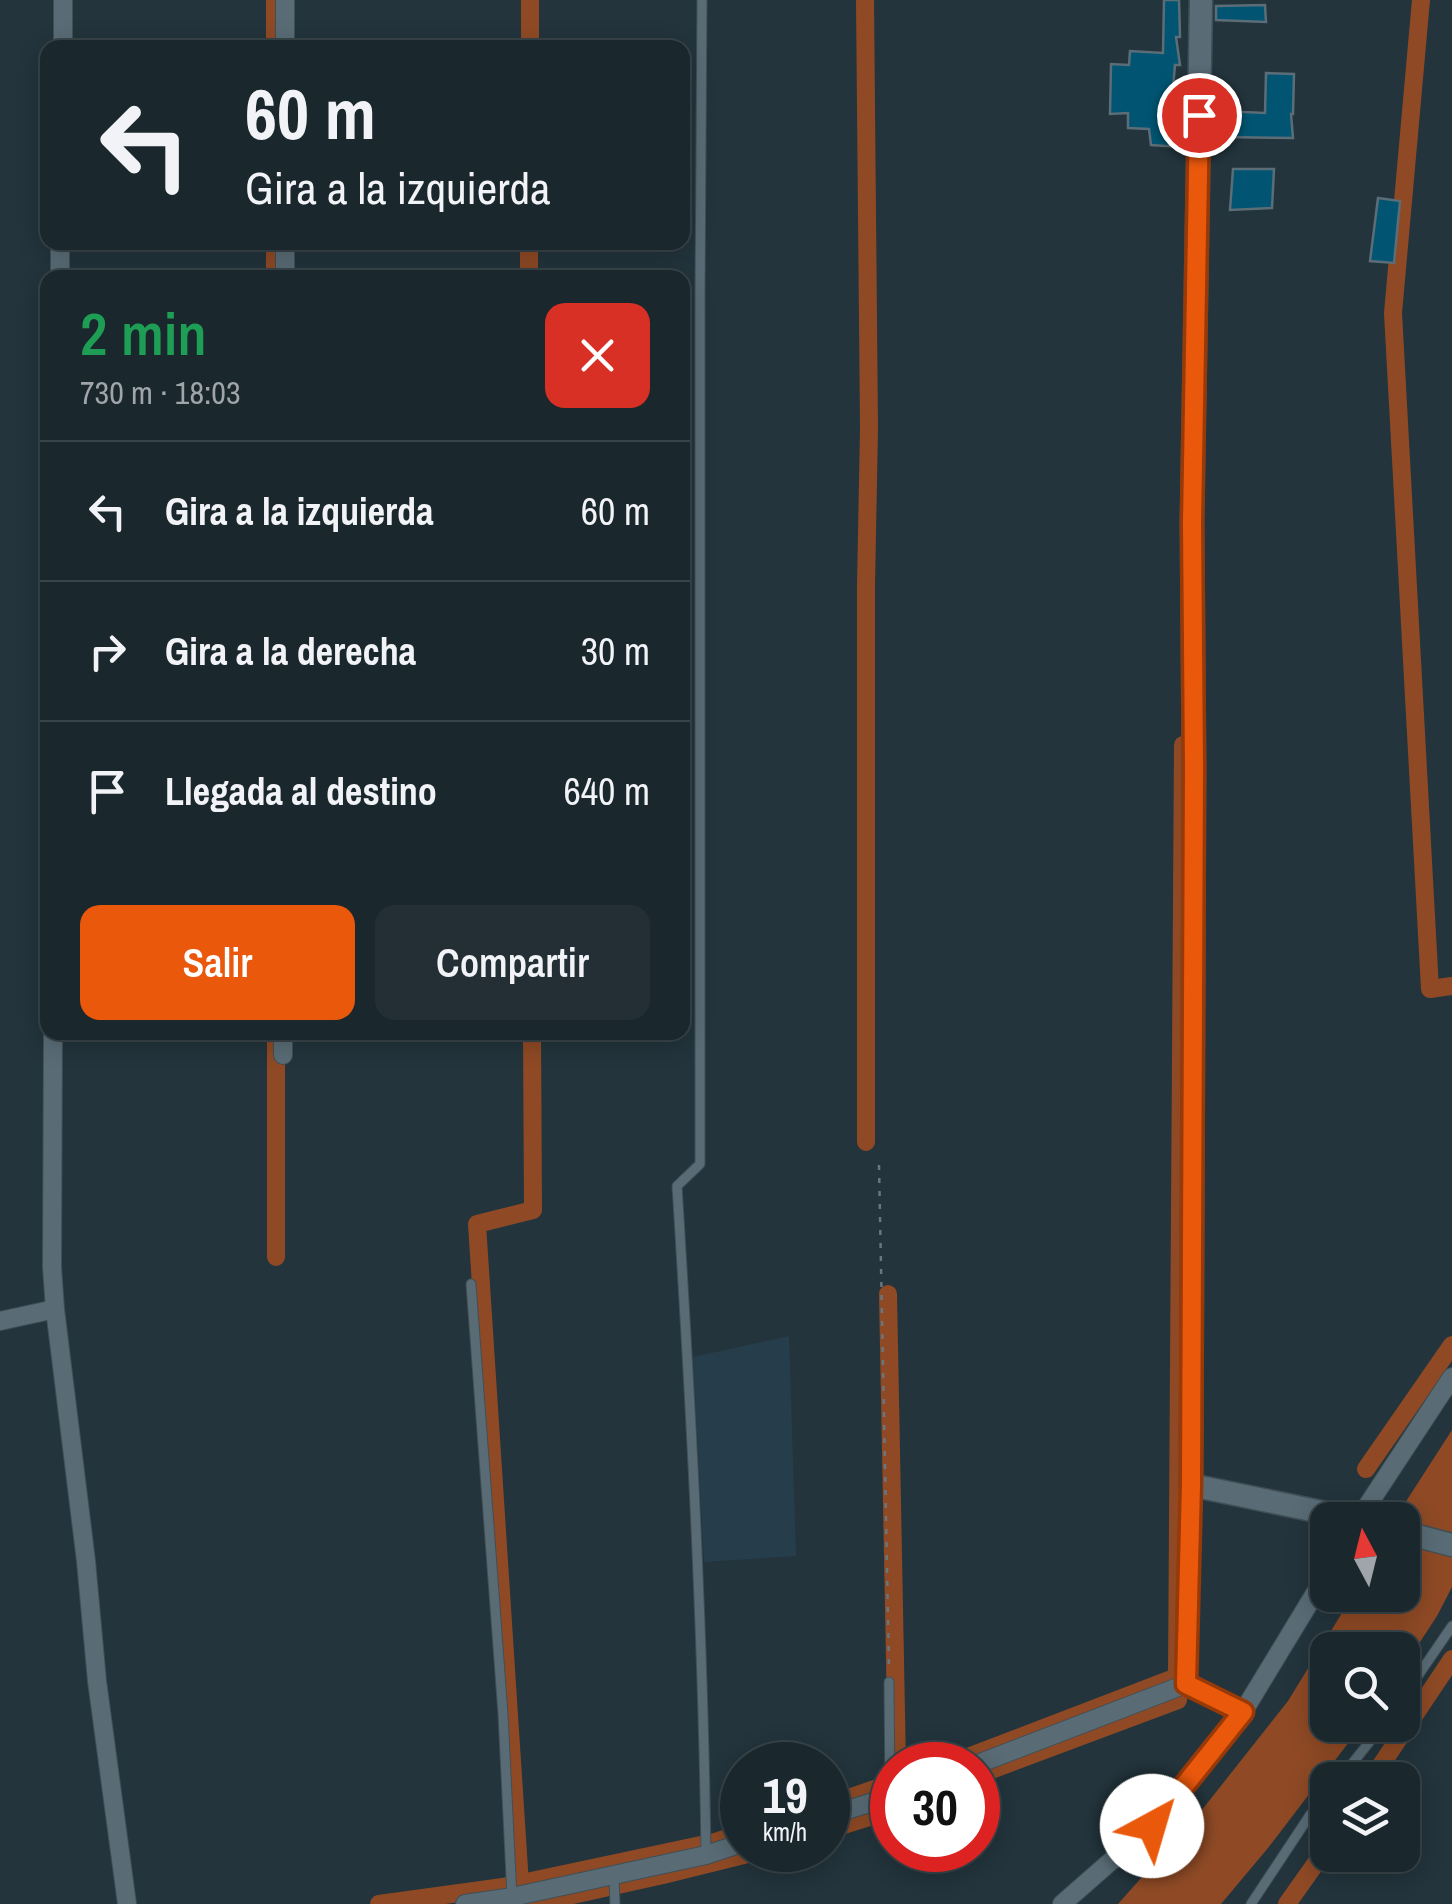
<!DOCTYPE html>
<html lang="es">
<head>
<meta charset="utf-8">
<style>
	:root { --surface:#1a272d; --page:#232f35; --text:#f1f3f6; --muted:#9fa5aa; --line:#384449; --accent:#ea580c }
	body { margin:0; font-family:"Archivo Narrow",sans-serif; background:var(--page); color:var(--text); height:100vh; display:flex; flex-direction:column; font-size:38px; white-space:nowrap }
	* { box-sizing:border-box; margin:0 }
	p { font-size:32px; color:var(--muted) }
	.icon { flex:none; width:55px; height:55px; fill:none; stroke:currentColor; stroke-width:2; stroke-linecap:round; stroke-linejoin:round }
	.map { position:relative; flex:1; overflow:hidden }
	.details { position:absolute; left:40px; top:270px; width:650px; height:770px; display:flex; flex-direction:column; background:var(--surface); border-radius:20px; box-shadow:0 5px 25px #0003,0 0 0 2px var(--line) }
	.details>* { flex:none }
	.banner { position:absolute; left:40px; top:40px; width:650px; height:210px; border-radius:20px; box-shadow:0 5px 25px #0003,0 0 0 2px var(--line); background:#1a272d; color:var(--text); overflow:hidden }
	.needle { width:65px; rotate:353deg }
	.fabs { position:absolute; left:1310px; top:1502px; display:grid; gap:20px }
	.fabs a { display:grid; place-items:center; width:110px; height:110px; border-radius:20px; background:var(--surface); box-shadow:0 5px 25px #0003,0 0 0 2px var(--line); font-size:50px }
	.speed { position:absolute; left:720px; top:1742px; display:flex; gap:20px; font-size:50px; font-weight:700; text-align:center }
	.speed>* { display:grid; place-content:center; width:130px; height:130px; border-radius:50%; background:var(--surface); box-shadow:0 5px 25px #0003,0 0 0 2px var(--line); line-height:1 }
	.speed small { font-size:25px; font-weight:400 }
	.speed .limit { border:15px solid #d22; background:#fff; color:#111 }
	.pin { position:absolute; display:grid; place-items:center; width:85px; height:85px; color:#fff; margin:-42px; border:5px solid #fff; border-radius:50%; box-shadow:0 2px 10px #0007 }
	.me { position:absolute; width:110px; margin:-55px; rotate:39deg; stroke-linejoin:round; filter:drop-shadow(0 0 8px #0008) }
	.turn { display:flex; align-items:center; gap:35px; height:210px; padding:0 40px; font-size:45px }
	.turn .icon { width:130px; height:130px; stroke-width:2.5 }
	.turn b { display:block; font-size:70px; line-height:85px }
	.round { display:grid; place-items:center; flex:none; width:105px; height:105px; border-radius:20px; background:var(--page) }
	.head { display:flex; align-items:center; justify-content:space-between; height:170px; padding:0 40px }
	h1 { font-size:60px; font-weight:600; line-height:75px; color:#1e9e55 }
	.button { display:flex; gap:20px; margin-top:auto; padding:20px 40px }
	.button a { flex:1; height:115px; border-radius:20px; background:var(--accent); color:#fff; font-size:40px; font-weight:600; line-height:115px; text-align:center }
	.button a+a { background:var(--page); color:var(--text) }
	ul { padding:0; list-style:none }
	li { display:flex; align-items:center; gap:30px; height:140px; padding:0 40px; border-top:2px solid var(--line) }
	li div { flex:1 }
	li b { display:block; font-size:38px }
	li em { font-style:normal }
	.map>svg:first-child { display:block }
</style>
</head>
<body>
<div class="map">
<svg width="1452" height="1904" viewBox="0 0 1452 1904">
	<rect width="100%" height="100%" fill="#23343c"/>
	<polygon fill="#263e4b" points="789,1336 796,1556 704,1562 693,1357"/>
	<polygon fill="#8f4a25" points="1452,1430 1452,1587 1437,1616 1403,1668 1402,1650 1328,1650 1328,1725 1362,1725 1268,1848 1221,1904 1118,1904 1205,1806 1288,1701 1353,1595 1402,1595 1402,1520 1394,1520"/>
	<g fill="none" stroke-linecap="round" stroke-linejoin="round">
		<g stroke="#8f4a25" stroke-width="18">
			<polyline points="865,0 869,428 866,586 866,1142"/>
			<polyline points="1421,0 1393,313 1430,989 1452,986"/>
			<polyline points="275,48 275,0"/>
			<polyline points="530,48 530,0"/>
			<polyline points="275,242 275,278"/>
			<polyline points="529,242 529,278"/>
			<polyline points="276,1257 276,1038"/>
			<polyline points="888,1294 897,1765"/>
			<polyline points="1366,1469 1452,1345"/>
			<polyline points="947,1765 1177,1677 1183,745"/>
			<polyline points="978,1775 1178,1700"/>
			<polyline points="1371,1780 1452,1659"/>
			<polyline points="828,1805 892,1783"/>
			<polyline points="828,1830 892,1810"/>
			<polyline points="520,1884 477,1224 533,1210 532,1032"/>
			<polyline points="379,1904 503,1887 715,1842 742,1833"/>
			<polyline points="532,1904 663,1875 764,1850"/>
			<polyline points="1287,1904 1328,1846"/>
		</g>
	</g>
	<g fill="#015573" stroke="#5b6d77" stroke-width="2.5">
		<polygon points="1164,0 1179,0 1180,37 1176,37 1180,65 1175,65 1171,111 1182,111 1181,147 1151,145 1149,129 1128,128 1128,113 1110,114 1111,64 1129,65 1130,51 1163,53"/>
		<polygon points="1265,5 1266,22 1216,20 1216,6"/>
		<polygon points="1266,73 1294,74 1293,114 1291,114 1293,138 1221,137 1221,111 1265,113"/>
		<polygon points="1233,169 1274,169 1272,208 1230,210"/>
		<polygon points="1378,198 1400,201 1394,263 1370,261"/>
	</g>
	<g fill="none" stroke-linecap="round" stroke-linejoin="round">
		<g stroke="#404f56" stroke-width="11">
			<g id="service">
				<path d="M 702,0 L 700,292 L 700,1164 L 677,1186 C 691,1409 703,1631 706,1855"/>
				<polyline points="471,1284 503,1714 512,1897"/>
				<polyline points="889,1682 890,1797"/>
				<polyline points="1187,1685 1243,1712"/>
				<polyline points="1402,1699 1452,1626"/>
				<polyline points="1339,1780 1383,1725"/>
				<polyline points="614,1875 615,1904"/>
				<polyline points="1251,1904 1310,1815 1328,1794"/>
			</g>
		</g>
		<g stroke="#404f56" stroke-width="20">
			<g id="minor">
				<polyline points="63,48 63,0"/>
				<polyline points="285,48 285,0"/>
				<polyline points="60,278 60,242"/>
				<polyline points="285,278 285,242"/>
				<polyline points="53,1032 52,1267 55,1309 86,1561 97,1681 127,1904"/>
				<polyline points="283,1055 283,1032"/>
				<polyline points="0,1321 55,1309"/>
				<polyline points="1358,1520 1452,1377"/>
				<polyline points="975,1765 1186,1684 1191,1485"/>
				<polyline points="828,1816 892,1796"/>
				<polyline points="465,1904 512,1897 706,1855 742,1843"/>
				<polyline points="1062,1904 1151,1826 1170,1803 1243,1712 1328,1572"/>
			</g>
		</g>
		<g stroke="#404f56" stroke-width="25">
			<g id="tertiary">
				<polyline points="1201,0 1192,521 1194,766 1191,1485 1360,1520"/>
				<polyline points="1402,1532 1452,1545"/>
			</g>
		</g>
		<polyline stroke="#68767e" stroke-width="2.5" stroke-dasharray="5 8" stroke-linecap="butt" points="879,1165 889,1669"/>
		<use href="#service" stroke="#596c76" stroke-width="9"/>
		<use href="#minor" stroke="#596c76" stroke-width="18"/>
		<use href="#tertiary" stroke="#596c76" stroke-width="22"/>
	</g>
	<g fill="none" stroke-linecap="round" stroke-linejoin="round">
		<g stroke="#983908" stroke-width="25">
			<polyline id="route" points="1152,1826 1243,1712 1186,1684 1191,1485 1194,766 1192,522 1199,115"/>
		</g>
		<use href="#route" stroke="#ea580c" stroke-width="18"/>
	</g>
</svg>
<div class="fabs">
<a><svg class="needle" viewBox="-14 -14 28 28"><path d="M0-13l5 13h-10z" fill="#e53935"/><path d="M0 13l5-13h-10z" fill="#9fa5aa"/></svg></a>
<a><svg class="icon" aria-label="search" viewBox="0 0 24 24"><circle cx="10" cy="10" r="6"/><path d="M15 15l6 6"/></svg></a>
<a><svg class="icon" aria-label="layers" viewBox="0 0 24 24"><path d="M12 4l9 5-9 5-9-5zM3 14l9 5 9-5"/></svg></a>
</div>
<div class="speed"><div>19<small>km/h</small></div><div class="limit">30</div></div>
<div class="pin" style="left:1199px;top:115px;background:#d93025"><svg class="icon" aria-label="arrive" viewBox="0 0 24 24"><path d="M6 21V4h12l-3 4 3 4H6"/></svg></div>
<svg class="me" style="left:1152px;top:1826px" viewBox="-20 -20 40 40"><circle r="19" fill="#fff"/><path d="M0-13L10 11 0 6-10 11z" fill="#ea580c"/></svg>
<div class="banner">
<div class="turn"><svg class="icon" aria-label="left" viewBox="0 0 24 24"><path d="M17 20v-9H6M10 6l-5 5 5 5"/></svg><div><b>60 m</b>Gira a la izquierda</div></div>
</div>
<section class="details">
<div class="head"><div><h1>2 min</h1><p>730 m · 18:03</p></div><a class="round" style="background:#d93025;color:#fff"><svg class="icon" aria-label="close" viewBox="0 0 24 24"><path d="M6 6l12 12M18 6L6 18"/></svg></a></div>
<ul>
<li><svg class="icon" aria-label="left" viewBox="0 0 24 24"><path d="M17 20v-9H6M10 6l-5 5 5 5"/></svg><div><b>Gira a la izquierda</b></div><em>60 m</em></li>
<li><svg class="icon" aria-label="right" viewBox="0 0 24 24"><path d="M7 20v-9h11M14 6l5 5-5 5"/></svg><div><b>Gira a la derecha</b></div><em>30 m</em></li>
<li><svg class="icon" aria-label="arrive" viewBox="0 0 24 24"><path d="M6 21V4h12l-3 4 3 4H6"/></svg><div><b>Llegada al destino</b></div><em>640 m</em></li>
</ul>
<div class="button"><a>Salir</a><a>Compartir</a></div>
</section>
</div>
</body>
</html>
